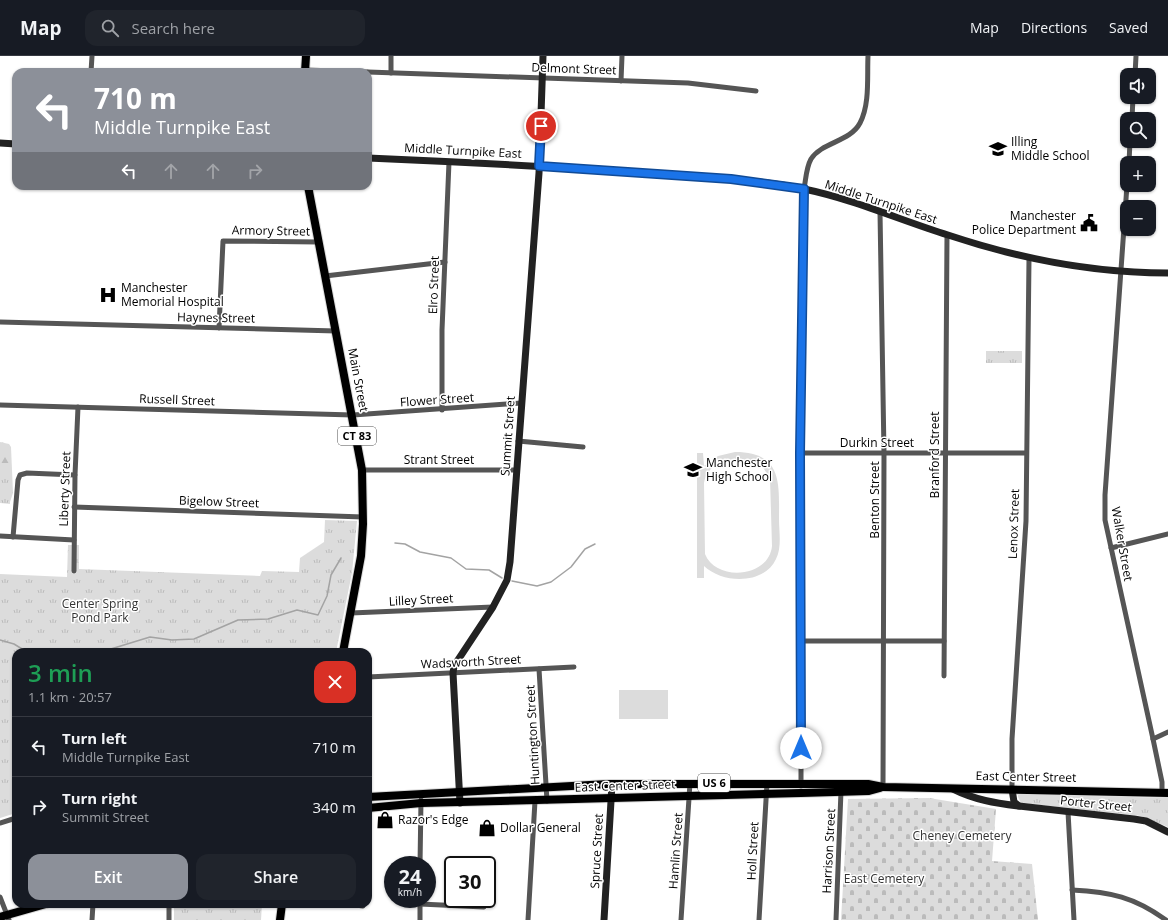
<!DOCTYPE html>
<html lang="en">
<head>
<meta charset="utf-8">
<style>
	:root { --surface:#171b24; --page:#20242c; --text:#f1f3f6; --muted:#9ea1a6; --line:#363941; --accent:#8c9099 }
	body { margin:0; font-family:"Open Sans",sans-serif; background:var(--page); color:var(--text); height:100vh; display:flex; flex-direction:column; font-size:15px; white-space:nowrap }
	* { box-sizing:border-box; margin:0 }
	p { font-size:13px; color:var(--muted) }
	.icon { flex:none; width:22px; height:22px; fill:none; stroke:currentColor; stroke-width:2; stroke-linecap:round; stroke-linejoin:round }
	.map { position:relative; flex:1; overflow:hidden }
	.details { position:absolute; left:12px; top:592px; width:360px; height:260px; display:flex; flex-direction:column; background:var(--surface); border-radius:12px; box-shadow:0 1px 3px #0004 }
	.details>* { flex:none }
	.top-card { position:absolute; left:12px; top:12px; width:360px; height:122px; border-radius:12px; box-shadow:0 1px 3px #0004; background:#8c9099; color:#fff; overflow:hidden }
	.tools { position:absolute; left:1120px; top:12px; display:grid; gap:8px }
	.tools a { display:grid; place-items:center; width:36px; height:36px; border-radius:8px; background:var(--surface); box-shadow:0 1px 3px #0004; font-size:20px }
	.speed { position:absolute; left:384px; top:800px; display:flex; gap:8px; font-size:20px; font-weight:700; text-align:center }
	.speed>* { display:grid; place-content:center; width:52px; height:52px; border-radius:50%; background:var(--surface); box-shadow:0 1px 3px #0004; line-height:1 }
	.speed small { font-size:10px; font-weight:400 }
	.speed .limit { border:2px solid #111; border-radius:6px; background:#fff; color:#111 }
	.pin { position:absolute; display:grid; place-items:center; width:34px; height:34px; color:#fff; margin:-17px; border:2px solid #fff; border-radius:50%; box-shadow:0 1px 4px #0007 }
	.me { position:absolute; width:44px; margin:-22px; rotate:0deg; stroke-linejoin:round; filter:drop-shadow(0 0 3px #0008) }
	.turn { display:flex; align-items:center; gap:14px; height:84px; padding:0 16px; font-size:18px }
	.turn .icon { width:52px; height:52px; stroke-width:2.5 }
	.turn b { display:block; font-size:28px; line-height:34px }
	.lanes { display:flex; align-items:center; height:38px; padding:0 16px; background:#0003; justify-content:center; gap:20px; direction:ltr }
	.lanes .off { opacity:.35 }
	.round { display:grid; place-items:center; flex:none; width:42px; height:42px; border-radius:12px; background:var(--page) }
	.overview { display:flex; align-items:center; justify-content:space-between; height:68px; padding:0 16px }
	h1 { font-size:24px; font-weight:600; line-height:30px; color:#1e9e55 }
	.cta { display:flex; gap:8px; margin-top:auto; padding:8px 16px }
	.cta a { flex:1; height:46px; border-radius:12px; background:var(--accent); color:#fff; font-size:16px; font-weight:600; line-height:46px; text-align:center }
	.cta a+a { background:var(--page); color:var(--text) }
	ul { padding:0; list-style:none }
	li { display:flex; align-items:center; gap:12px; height:60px; padding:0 16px; border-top:1px solid var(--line) }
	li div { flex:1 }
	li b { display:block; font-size:15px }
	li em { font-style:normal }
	header { display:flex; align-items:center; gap:24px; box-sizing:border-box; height:56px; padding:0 20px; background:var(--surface); border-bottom:1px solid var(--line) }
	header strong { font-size:19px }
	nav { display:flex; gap:22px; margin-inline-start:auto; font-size:14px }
	.search { width:280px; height:36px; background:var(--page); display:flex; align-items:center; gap:10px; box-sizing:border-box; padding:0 14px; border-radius:12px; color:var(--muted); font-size:15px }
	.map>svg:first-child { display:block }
</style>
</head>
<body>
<header>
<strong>Map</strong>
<div class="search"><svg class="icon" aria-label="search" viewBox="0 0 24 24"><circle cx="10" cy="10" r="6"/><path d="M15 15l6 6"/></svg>Search here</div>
<nav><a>Map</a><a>Directions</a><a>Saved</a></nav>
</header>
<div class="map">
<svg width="1168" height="864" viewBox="0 0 1168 864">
	<defs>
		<pattern id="forest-firs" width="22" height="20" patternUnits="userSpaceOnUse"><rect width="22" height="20" fill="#dcdcdc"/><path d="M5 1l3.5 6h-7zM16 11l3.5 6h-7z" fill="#bbb"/></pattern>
		<pattern id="cemetery-stones" width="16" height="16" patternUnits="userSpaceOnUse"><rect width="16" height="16" fill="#dcdcdc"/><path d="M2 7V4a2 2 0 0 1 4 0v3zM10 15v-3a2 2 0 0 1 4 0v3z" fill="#bbb"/></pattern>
		<pattern id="park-tufts" width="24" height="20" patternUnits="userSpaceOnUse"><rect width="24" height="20" fill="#dcdcdc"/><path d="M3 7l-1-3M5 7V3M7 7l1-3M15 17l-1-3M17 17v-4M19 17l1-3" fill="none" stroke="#bbb"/></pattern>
	</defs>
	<rect width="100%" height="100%" fill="#fff"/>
	<polygon fill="url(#forest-firs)" points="0,386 9,388 11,391 13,437 10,446 0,445"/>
	<polygon fill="url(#cemetery-stones)" points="929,742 996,753 992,805 1032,808 1038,864 841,864 848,743"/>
	<g fill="url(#park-tufts)">
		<rect x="986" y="295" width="36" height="12"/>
		<polygon points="0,413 10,413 10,448 0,447"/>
		<polygon points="325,464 357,465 352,517 336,596 16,596 16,757 0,762 0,518 67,521 68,489 79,489 79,513 260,520 262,515 299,516 300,502 324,486"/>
		<polygon points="1021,738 1168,742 1168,771 1141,760 1021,747 1018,741 1018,739"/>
		<polygon points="174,848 262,848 261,864 174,864"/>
	</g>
	<g fill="#dcdcdc" fill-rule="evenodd">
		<path d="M 735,396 C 783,396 779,428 779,463 C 779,476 782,491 776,503 C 764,529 723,528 704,510 L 704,522 L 697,522 L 697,397 L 703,397 L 704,410 L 718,400 ZM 743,403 L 762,410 L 770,422 L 772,490 C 769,522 716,526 705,498 L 704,427 C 707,408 726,402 743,403 Z"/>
		<rect x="619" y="634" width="49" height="29"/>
	</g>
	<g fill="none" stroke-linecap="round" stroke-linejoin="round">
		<g stroke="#a3a3a3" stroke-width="1.5">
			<polyline points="395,487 405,488 420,496 451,502 466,513 489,514 502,522"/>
			<polyline points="512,525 537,530 551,526 571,511 585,493 595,488"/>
			<polyline points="0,584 14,588 27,596"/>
			<polyline points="101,596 150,581 172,584 194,583 238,564 268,563 297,554 318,559 327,540 331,519 341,502"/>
		</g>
		<g stroke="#dbdbdb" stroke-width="10">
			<g id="primary">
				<polyline points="305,16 306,0"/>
				<polyline points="308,130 362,414 363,468 361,500 343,596"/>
				<polyline points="368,741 608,728 868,728 883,731 1168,737"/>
				<polyline points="368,752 421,747 801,737 869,735 880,732"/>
				<polyline points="0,861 46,848"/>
				<polyline points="280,864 282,848"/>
			</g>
		</g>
		<g stroke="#555" stroke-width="5">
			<polyline points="391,0 391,17"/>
			<polyline points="305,14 367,16"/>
			<polyline points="91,16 92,0"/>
			<polyline points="368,16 688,27 756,35"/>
			<polyline points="1135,19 1136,0"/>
			<polyline points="621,25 622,0"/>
			<polyline points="1132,63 1133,41"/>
			<polyline points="1129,107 1130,85"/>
			<polyline points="1127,129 1105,439 1105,464 1153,683 1162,726 1162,736"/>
			<polyline points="880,156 884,397 883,731"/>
			<polyline points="325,220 445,206"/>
			<polyline points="0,266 336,275"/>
			<polyline points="219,272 223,185 318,186"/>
			<polyline points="0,349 353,359 521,347"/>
			<polyline points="442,354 442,274 449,106"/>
			<polyline points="518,385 583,391"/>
			<polyline points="801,397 1026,397"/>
			<polyline points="362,414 516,414"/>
			<polyline points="74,451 363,461"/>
			<polyline points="0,480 74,484"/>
			<polyline points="13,481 18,424 20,419 27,417 75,419"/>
			<polyline points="1111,492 1168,478"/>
			<polyline points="74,515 75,419 78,351"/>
			<polyline points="351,557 493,551"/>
			<polyline points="802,585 944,585"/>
			<polyline points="539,613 547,745"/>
			<polyline points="944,620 947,179"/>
			<polyline points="368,621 574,611"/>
			<polyline points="1153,683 1168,676"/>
			<path d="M 801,730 L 801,397 L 804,133 C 806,123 806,112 811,103 C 822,86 850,86 860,67 C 870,48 867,21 868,0"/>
			<polyline points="1012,733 1012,683 1026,465 1029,203"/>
			<polyline points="1068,756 1074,864"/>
			<polyline points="0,767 16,762"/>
			<polyline points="420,809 421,744"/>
			<path d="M 1072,834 C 1111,836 1134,841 1166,864"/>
			<polyline points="0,841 9,864"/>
			<polyline points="349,848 363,850"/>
			<polyline points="420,848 484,851"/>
			<polyline points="92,864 93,848"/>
			<polyline points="169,864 169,848"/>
			<polyline points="420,864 420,843"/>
			<polyline points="528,864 535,745"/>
			<polyline points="681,864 690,727"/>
			<polyline points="759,864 767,727"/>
			<polyline points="836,864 841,735"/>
		</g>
		<g stroke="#222" stroke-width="7">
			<polyline points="0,87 16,88"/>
			<path d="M 368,102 C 462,106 556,111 649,117 C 701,121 753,123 804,133 C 853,143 900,164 948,179 C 1020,203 1092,217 1168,217"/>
			<path d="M 953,733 C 975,744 995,747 1019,750"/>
			<polyline points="1012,733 1014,746 1019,750 1134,763 1146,765 1168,776"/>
			<polyline points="460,747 453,617 454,610 493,551 507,524 510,506 539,117 543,0"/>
			<polyline points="604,864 612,728"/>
		</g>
		<use href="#primary" stroke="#000" stroke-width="8"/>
	</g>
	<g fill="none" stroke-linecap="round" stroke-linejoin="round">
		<g stroke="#114b97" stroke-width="10">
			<polyline id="route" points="541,70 539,110 731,123 804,133 800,397 801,692"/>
		</g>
		<use href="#route" stroke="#1a73e8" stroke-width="7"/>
	</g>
	<defs>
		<g id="school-bare" transform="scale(1.38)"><path d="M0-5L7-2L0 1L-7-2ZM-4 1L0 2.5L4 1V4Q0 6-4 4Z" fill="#000" stroke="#fff" stroke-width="2.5" paint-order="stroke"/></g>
		<g id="civic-bare" transform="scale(1.38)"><path d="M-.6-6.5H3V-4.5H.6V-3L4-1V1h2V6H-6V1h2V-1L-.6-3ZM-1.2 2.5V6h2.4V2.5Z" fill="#000" stroke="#fff" stroke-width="2.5" paint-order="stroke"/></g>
		<g id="hospital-bare" transform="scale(1.38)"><path d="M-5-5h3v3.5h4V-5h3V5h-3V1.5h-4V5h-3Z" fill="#000" stroke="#fff" stroke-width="2.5" paint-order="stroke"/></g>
		<g id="shop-bare" transform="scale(1.38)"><path d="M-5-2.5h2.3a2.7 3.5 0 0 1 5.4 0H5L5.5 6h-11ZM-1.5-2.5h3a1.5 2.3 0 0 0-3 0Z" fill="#000" stroke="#fff" stroke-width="2.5" paint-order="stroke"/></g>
	</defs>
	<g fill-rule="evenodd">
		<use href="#school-bare" x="998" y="93"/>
		<use href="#civic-bare" x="1089" y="167"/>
		<use href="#hospital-bare" x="108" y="239"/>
		<use href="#school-bare" x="693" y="414"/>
		<use href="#shop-bare" x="385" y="764"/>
		<use href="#shop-bare" x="487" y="772"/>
	</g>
	<g text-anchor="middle" stroke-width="3" stroke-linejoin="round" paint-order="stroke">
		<g fill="#fff" stroke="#4c4c4c" stroke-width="1">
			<rect x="338" y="371" width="38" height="18" rx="3"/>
			<rect x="698" y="718" width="32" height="18" rx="3"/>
		</g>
		<g font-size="11" font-weight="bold" fill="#000">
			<text x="357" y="384">CT 83</text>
			<text x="714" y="731">US 6</text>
		</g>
		<g font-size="12" fill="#000" stroke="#fff">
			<text transform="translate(574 13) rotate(2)" y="4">Delmont Street</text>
			<text transform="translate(463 95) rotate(3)" y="4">Middle Turnpike East</text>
			<text transform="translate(881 146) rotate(18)" y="4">Middle Turnpike East</text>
			<text transform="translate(271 175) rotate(1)" y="4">Armory Street</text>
			<text transform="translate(434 229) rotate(-88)" y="4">Elro Street</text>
			<text transform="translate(216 262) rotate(1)" y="4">Haynes Street</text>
			<text transform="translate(358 324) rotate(79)" y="4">Main Street</text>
			<text transform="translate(177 344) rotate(2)" y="4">Russell Street</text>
			<text transform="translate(437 344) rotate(-4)" y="4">Flower Street</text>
			<text transform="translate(508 380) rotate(-86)" y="4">Summit Street</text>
			<text x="877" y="391">Durkin Street</text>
			<text transform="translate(935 399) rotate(-90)" y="4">Branford Street</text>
			<text x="439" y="408">Strant Street</text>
			<text transform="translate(65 433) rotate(-88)" y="4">Liberty Street</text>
			<text transform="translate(875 444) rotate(-90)" y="4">Benton Street</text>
			<text transform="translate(219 446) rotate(2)" y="4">Bigelow Street</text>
			<text transform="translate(1014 468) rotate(-88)" y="4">Lenox Street</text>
			<text transform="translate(1122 488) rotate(80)" y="4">Walker Street</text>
			<text transform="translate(421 544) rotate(-3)" y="4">Lilley Street</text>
			<text transform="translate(471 606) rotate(-3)" y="4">Wadsworth Street</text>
			<text transform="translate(533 679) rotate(-93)" y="4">Huntington Street</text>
			<text transform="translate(1026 721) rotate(1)" y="4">East Center Street</text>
			<text transform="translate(625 730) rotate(-2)" y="4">East Center Street</text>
			<text transform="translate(1096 748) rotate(6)" y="4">Porter Street</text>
			<text transform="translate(597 795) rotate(-87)" y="4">Spruce Street</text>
			<text transform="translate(676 795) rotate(-86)" y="4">Hamlin Street</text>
			<text transform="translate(753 795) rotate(-87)" y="4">Holl Street</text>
			<text transform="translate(829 795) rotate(-87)" y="4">Harrison Street</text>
		</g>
		<g font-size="12" fill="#000" stroke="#fff" text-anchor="start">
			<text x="1011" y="90">Illing<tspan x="1011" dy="14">Middle School</tspan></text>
			<text x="1076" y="164" text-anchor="end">Manchester<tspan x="1076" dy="14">Police Department</tspan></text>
			<text x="121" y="236">Manchester<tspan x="121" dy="14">Memorial Hospital</tspan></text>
			<text x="706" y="411">Manchester<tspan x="706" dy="14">High School</tspan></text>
			<text x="398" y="768">Razor's Edge</text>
			<text x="500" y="776">Dollar General</text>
		</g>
		<g font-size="12" fill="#333" stroke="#fff">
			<text x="100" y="552">Center Spring<tspan x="100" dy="14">Pond Park</tspan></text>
			<text x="962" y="784">Cheney Cemetery</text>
			<text x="884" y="827">East Cemetery</text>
		</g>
	</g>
</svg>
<div class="tools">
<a><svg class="icon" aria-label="sound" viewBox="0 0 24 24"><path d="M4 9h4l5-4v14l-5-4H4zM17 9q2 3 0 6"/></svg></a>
<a><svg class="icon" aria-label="search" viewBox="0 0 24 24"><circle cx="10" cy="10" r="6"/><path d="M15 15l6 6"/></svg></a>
<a>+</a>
<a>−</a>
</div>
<div class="speed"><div>24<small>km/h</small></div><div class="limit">30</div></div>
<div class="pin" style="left:541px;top:70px;background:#d93025"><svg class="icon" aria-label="arrive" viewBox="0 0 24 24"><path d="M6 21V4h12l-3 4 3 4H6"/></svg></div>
<svg class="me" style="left:801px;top:692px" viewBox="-20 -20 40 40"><circle r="19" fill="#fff"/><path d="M0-13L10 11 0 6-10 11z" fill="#1a73e8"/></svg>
<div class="top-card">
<div class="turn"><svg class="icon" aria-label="left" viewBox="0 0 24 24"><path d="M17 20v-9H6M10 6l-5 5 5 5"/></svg><div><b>710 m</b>Middle Turnpike East</div></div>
<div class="lanes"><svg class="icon" aria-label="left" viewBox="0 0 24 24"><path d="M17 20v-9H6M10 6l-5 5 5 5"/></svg><svg class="icon off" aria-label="ahead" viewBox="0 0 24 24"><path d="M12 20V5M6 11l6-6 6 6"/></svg><svg class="icon off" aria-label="ahead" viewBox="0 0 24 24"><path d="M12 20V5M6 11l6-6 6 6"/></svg><svg class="icon off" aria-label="right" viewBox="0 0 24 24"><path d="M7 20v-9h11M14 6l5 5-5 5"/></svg></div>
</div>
<section class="details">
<div class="overview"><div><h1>3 min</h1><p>1.1 km · 20:57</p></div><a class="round" style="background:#d93025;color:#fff"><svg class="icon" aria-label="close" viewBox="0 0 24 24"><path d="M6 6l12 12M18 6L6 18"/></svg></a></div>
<ul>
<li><svg class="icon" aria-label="left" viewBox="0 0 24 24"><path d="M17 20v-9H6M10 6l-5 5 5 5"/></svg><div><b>Turn left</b><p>Middle Turnpike East</p></div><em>710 m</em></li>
<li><svg class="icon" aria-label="right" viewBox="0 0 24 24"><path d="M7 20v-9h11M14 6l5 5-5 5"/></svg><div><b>Turn right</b><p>Summit Street</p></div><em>340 m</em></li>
</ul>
<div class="cta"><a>Exit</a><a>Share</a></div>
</section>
</div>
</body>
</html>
